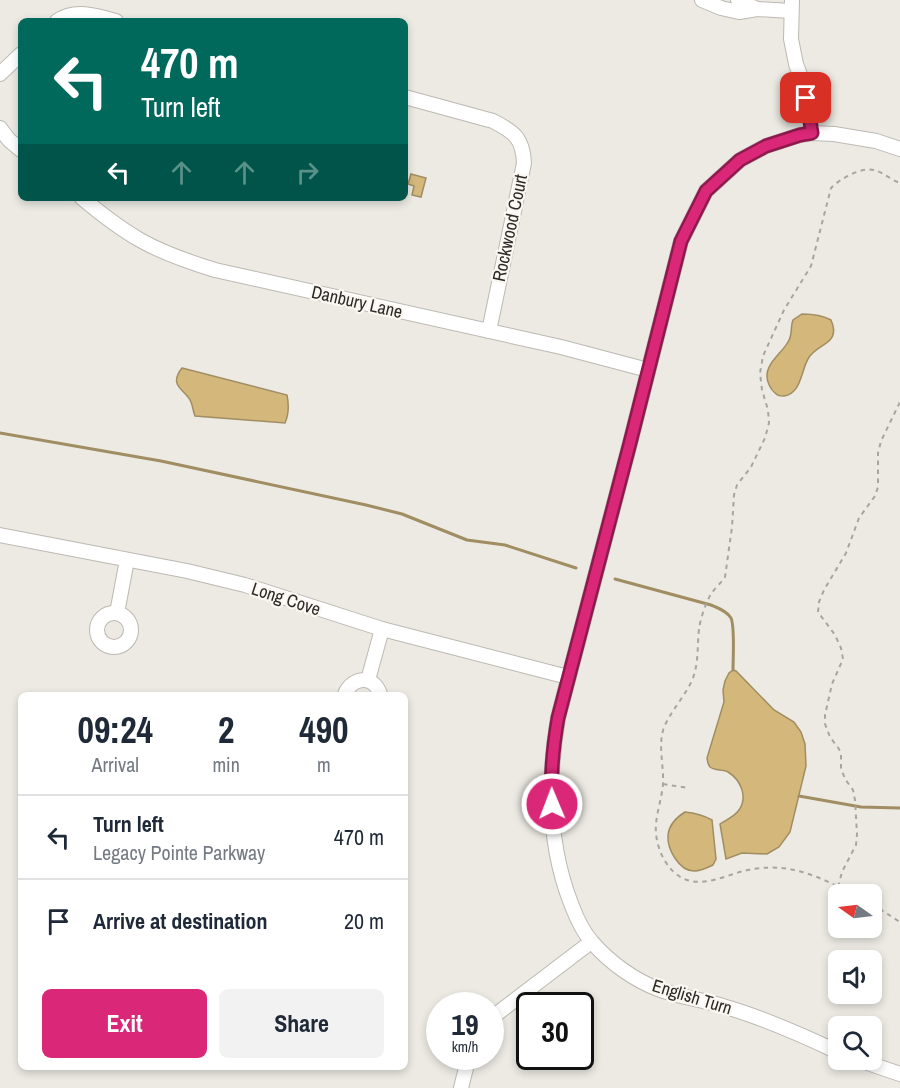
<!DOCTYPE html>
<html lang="en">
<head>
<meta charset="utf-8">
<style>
	:root { --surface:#fff; --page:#f2f2f3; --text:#1f2937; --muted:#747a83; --line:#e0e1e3; --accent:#db2777 }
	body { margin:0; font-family:"Archivo Narrow",sans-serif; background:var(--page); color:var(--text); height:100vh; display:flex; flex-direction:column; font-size:22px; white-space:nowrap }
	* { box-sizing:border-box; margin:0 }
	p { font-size:20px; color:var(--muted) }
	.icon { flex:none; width:33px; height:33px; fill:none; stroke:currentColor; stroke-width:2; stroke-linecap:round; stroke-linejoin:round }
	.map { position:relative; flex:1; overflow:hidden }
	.sheet { position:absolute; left:18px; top:692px; width:390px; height:378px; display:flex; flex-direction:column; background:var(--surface); border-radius:9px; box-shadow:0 3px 9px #0003 }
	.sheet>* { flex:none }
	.top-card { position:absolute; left:18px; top:18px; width:390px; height:183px; border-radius:9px; box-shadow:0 3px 9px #0003; background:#00695c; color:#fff; overflow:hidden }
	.needle { width:39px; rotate:284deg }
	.tools { position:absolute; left:828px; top:884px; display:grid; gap:12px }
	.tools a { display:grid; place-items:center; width:54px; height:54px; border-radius:9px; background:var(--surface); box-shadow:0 3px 9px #0003; font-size:30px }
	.speed { position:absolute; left:426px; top:992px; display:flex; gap:12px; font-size:30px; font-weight:700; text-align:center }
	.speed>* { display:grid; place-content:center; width:78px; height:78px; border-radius:50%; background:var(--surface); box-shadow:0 3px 9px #0003; line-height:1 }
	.speed small { font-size:15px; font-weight:400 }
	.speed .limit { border:3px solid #111; border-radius:9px; background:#fff; color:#111 }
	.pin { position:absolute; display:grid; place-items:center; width:51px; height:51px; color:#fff; margin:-26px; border-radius:12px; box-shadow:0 3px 9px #0006 }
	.me { position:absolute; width:66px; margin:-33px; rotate:359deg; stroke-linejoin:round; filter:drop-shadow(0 0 4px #0008) }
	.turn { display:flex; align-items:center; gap:21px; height:126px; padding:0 24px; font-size:27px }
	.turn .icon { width:78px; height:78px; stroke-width:2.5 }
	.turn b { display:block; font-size:42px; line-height:51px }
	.lanes { display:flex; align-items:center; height:57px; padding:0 24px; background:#0003; justify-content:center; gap:30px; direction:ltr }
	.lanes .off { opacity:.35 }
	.eta { display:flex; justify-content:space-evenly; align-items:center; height:102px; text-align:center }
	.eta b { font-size:36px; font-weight:800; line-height:42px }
	.action { display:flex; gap:12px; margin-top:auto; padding:12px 24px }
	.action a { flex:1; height:69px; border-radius:9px; background:var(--accent); color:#fff; font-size:24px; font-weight:800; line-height:69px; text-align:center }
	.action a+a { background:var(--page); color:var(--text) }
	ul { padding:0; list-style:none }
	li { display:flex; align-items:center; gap:18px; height:84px; padding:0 24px; border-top:2px solid var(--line) }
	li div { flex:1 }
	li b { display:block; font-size:22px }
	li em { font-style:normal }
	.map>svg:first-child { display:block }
</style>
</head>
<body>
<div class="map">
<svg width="900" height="1088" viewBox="0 0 900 1088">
	<rect width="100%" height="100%" fill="#eceae3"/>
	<g fill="#d4b87b" stroke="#a18d62" stroke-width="1.5">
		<polygon points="411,174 426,178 421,197 412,195 414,186 408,184"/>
		<path d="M 802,314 C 813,314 822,315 831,320 C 842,345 816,343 808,359 C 801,371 801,394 784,396 C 780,396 778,396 775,393 C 771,390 767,382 767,377 C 766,363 782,353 788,342 C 793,335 790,327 793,320 Z"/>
		<path d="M 182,368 L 287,395 C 289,405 289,414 285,423 L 195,416 C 193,411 193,407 191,402 C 187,390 167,387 182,368 Z"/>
		<path d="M 733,670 L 736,671 L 774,710 L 794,722 L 801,732 L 805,744 L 806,766 L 790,832 L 779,847 L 767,854 L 742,853 L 726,859 L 720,824 C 726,820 734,817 739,810 C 748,797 741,780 728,772 C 723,769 715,771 710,767 C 707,763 708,762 707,758 L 724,702 L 723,690 L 725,681 L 729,673 Z"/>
		<path d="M 685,812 C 696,813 703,815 712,820 L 716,859 L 713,865 C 707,868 701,871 694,871 C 679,871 667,849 668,835 C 669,825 677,817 685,812 Z"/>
	</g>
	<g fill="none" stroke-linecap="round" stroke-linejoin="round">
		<g stroke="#a18d62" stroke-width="3">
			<polyline points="0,433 161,461 366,505 402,514 467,540 505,545 576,568"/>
			<path d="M 615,579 L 711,605 C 718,608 727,611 731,618 C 735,627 733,659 733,670"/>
			<polyline points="799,796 861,807 900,808"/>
		</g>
		<g stroke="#bcb9b3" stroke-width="16">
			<g id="minor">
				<polyline points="702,0 721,8 739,12 757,9 791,11"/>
				<polyline points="738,0 757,9"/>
				<polyline points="792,0 791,39 796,64 803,83 809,112 812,133"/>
				<path d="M 57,21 C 76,8 96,16 116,21"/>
				<polyline points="0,74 21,54"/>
				<path d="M 405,97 L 493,121 C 514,132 523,138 524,163 L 489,331"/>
				<polyline points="0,128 9,140 21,150"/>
				<path d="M 82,198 C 100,213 119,228 140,240 C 163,253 189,262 215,270 L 561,347 L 648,370"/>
				<polyline points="0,535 187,571 245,585 382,629 568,677"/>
				<circle cx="114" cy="630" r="17"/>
				<polyline points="117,613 127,560"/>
				<polyline points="368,680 382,629"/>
				<path d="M 345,694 C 353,676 374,675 380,694"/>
				<polyline points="490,1019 591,942"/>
				<path d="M 838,1052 C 802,1035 766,1019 729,1008 C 706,1000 681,998 658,989 C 634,980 609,962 592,942 C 583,932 577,919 572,906 C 548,846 547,782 558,718 L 630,443 L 681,241 L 706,191 L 740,160 L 766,146 L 800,135 L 812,133 L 834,134 L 876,141 L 900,149"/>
				<polyline points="856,1059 900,1074"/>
				<polyline points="461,1088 469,1056"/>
			</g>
		</g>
		<g stroke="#a6a59f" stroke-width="2" stroke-dasharray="4.5 4.5" stroke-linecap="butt">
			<polyline points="663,784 688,788"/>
			<polyline points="838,887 842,872 856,845 857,834 855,800 853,790 845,779 841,768 841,755 839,749 830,737 825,724 825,715 832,684 843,659 841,648 835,635 818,612 819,602 824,590 846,553 859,518 875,496 878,487 878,453 881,441 900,402"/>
			<path d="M 853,894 C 819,877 793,863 753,869 C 732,872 708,887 687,880 C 666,873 654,845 656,824 C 657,811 662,797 663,784 C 664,764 657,743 665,725 C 673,708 686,695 693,678 C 699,661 697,646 699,629 C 700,620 706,602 711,594 C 715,588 721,583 725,577 L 732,527 L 734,495 L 737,485 L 751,467 L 765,438 L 769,423 L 768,410 L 762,390 L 760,373 L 763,356 L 784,310 L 811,266 L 831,188 C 840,179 860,167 874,170 C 883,172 891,180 900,183"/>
			<polyline points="872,904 900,922"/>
		</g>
		<use href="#minor" stroke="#fff" stroke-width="14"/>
	</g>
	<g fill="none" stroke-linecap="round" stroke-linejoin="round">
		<g stroke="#8e194d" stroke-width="15">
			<path id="route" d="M 552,804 C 550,775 553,747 558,718 L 630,443 L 681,241 L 706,191 L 740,160 L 766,146 L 800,135 L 812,133 L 806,98"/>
		</g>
		<use href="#route" stroke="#db2777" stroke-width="10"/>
	</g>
	<g text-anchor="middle" stroke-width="4.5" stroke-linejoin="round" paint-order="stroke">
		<g font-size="18" fill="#2b2a28" stroke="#faf7f1">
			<text transform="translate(510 228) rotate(-78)" y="6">Rockwood Court</text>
			<text transform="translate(357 302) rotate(13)" y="6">Danbury Lane</text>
			<text transform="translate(286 599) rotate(18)" y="6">Long Cove</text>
			<text transform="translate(692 997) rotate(17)" y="6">English Turn</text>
		</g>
	</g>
</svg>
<div class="tools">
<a><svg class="needle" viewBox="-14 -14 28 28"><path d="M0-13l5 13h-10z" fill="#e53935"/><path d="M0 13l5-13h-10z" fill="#747a83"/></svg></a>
<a><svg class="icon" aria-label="sound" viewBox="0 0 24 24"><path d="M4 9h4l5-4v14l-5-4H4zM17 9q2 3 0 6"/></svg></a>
<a><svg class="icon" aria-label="search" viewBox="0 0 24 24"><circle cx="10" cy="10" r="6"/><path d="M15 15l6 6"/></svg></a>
</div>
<div class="speed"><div>19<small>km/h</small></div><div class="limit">30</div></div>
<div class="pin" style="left:806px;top:98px;background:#d93025"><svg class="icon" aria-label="arrive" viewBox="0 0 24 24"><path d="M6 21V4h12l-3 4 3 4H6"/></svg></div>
<svg class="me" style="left:552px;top:804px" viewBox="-20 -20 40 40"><circle r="17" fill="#db2777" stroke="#fff" stroke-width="3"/><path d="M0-11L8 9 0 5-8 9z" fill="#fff"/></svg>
<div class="top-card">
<div class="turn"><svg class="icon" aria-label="left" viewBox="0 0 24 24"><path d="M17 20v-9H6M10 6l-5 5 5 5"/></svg><div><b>470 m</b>Turn left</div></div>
<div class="lanes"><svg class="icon" aria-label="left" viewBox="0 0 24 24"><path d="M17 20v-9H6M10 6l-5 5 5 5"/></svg><svg class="icon off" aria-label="ahead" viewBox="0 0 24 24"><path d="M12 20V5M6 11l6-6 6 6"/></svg><svg class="icon off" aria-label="ahead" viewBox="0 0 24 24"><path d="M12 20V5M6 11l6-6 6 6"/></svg><svg class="icon off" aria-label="right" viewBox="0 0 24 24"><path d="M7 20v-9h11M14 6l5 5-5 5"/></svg></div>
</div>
<section class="sheet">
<div class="eta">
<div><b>09:24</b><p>Arrival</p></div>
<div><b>2</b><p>min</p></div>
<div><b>490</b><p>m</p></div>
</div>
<ul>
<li><svg class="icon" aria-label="left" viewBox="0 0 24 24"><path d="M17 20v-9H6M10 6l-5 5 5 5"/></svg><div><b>Turn left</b><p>Legacy Pointe Parkway</p></div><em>470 m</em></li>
<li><svg class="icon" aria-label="arrive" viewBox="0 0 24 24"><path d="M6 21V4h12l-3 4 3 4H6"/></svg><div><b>Arrive at destination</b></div><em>20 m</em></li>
</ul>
<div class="action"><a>Exit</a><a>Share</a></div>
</section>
</div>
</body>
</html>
